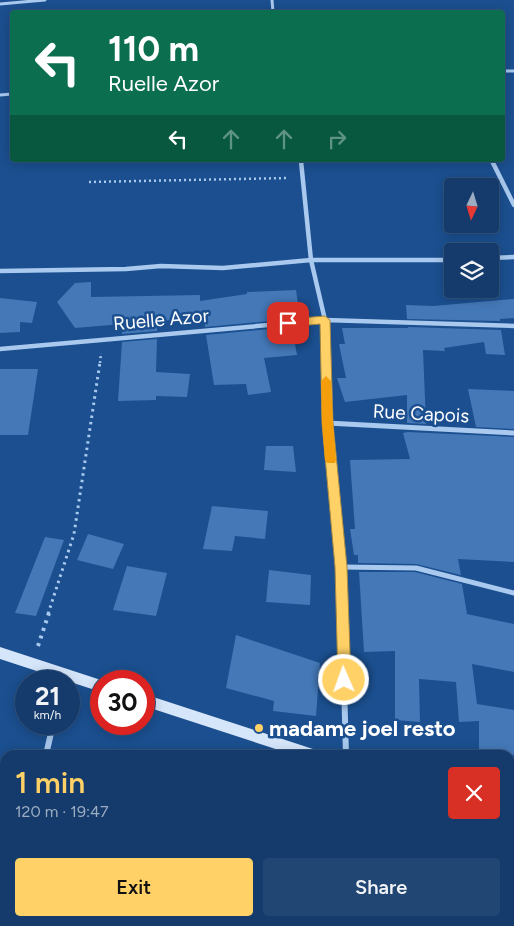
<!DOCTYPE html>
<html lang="en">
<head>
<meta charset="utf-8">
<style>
	:root { --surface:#143b6b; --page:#214673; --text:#f1f3f6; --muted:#9dadc1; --line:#33557e; --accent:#ffd166 }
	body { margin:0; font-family:Figtree,sans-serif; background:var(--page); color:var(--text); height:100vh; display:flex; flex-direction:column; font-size:19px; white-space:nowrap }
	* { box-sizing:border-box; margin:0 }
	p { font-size:16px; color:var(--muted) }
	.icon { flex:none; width:28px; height:28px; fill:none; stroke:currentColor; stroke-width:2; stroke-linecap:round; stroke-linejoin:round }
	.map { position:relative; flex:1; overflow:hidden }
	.side { position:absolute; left:0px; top:750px; width:515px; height:176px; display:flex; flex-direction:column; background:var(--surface); border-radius:15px 15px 0 0; box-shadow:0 2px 12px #0003,0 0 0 1px var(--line) }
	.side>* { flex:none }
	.top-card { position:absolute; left:10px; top:10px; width:495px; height:152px; border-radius:5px; box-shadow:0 2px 12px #0003,0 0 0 1px var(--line); background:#0b6e4f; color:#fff; overflow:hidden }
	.needle { width:32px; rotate:184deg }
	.fabs { position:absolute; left:444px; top:178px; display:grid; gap:10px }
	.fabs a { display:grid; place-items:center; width:55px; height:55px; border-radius:5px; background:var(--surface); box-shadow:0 2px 12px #0003,0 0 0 1px var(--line); font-size:25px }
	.speed { position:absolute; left:15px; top:670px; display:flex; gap:10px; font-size:25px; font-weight:700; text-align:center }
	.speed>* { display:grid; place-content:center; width:65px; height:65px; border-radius:50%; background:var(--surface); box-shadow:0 2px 12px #0003,0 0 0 1px var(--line); line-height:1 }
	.speed small { font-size:12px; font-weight:400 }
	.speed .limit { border:8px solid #d22; background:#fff; color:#111 }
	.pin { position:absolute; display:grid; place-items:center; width:42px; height:42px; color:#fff; margin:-21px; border-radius:10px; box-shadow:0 2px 8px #0006 }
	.me { position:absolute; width:55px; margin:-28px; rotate:358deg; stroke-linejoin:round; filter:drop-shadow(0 0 4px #0008) }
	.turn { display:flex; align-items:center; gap:18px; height:105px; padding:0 15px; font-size:22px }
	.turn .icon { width:65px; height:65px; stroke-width:2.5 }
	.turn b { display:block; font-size:35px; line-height:42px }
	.lanes { display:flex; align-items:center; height:48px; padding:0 15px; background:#0003; justify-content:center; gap:25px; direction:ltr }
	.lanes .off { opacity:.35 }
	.round { display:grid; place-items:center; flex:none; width:52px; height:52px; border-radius:5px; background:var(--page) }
	.headline { display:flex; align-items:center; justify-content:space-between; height:85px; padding:0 15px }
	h1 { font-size:30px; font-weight:600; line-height:38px; color:var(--accent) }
	.action { display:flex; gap:10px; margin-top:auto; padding:10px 15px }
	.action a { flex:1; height:58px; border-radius:5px; background:var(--accent); color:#111; font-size:20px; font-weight:600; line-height:58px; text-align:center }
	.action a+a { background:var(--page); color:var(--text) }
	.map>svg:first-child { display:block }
</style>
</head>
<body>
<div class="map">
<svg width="514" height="926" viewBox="0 0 514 926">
	<rect width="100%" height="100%" fill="#1b4f8f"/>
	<g fill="#4478b7">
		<polygon points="91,282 91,297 200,295 200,301 247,294 247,292 296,290 299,310 290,310 291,319 205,327 204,318 157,321 157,331 122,334 123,324 75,328 57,302 75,283"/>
		<polygon points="0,298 37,302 32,323 20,322 20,332 0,333"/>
		<polygon points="514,299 514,318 500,319 500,321 407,319 406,305 433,306"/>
		<polygon points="292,327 297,355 264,358 271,392 248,395 246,384 214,385 206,335"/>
		<polygon points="408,327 501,330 505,355 486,354 484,342 444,348 445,351 423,350 426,424 407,423 407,395 345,402 337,378 346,378 339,344 345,344 342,328 408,328"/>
		<polygon points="157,339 156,372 190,374 187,397 156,396 156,400 118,401 122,342"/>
		<polygon points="0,369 38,369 28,435 0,435"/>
		<polygon points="468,389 514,391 514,429 476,427"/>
		<polygon points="408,432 514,437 514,562 458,559 461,575 416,564 358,563 358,555 354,555 350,529 355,529 350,460 410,459 403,433"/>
		<polygon points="266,446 293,446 296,472 264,470"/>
		<polygon points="212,506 268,511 265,539 235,536 232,551 203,549"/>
		<polygon points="88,534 124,544 113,569 77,560"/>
		<polygon points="45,537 64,540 36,616 15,613"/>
		<polygon points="127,566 167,573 156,616 113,610"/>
		<polygon points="269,570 311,575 310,605 266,602"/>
		<polygon points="359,572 415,572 462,584 467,614 514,624 514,672 472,664 477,704 514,710 514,755 479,755 479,721 459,722 456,682 419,679 420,722 395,720 395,651 364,652"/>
		<polygon points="236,635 320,663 316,716 273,711 274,701 226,688"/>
	</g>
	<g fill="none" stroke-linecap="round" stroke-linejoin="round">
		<g stroke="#a9c9ee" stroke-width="2.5" stroke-dasharray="2 3" stroke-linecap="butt">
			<polyline points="89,182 289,178"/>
			<polyline points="100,363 101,353"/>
		</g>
		<polyline stroke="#a9c9ee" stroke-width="3" stroke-dasharray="2.5 4" stroke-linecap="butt" points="48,614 74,534 100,362"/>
		<polyline stroke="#a9c9ee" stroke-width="4" stroke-dasharray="3 5" stroke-linecap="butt" points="38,646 49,613"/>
		<g stroke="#a9c9ee" stroke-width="3">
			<polyline points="272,0 273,12"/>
			<polyline points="0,4 45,0"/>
			<polyline points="502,71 514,71"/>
			<polyline points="0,95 12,94"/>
			<polyline points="301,160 301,162"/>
			<polyline points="492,160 493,162"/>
		</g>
		<g stroke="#a9c9ee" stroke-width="4.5">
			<polyline points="301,161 311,260 325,320 326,363"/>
			<polyline points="492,161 514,205"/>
			<polyline points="490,258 514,257"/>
			<polyline points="0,271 126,269 161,266 223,268 311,260 452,260"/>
			<polyline points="0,349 325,320 514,326"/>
		</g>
		<g stroke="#a9c9ee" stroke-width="5">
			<polyline points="326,362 327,423 341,567 342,614"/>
			<polyline points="327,423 514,433"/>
			<polyline points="341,567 416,568 514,593"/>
		</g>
		<g stroke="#a9c9ee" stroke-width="6">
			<polyline points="342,613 346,755"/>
			<polyline points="46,755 53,724"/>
			<polyline points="352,921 352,926"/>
			<polyline points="11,926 12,921"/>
		</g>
		<g fill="#d6e6fa" fill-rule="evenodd">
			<polygon points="0,647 104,681 101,681 101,692 0,659"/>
			<polygon points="144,694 313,749 317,751 319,755 294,755 144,706"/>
			<polygon points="510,818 514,819 514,833 510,832"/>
		</g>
	</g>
	<polygon fill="#ffd166" stroke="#a68842" points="325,316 330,320 333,423 347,567 351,680 349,685 344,687 340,685 338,680 335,567 322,423 320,324 288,327 283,323 288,319"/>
	<polygon fill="#f59e0b" points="326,376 331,381 333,423 336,460 335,463 327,463 325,460 322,423 321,381"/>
	<circle fill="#ffd166" stroke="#1b4f8f" stroke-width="2" cx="259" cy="728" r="5"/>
	<g text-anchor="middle" stroke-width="5" stroke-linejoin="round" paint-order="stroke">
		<g font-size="19" fill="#fff" stroke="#1b4f8f">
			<text transform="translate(161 319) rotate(-5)" y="7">Ruelle Azor</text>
			<text transform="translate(421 413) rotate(3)" y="7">Rue Capois</text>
		</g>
		<g font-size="22" font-weight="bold" fill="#fff" stroke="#1b4f8f" text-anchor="start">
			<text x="269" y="736">madame joel resto</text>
		</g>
	</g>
</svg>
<div class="fabs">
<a><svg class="needle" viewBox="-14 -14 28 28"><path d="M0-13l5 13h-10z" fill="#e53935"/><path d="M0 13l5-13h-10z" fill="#9dadc1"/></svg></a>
<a><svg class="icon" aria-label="layers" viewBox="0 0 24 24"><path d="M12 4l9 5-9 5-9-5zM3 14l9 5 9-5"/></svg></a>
</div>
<div class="speed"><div>21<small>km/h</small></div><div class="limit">30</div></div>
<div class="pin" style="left:288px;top:323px;background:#d93025"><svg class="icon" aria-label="arrive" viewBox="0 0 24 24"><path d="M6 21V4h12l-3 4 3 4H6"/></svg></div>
<svg class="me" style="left:344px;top:680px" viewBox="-20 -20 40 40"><circle r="17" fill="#ffd166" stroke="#fff" stroke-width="3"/><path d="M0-11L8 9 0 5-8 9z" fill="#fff"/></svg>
<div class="top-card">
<div class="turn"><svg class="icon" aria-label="left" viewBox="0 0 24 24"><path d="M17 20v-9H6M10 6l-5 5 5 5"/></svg><div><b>110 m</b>Ruelle Azor</div></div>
<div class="lanes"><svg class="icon" aria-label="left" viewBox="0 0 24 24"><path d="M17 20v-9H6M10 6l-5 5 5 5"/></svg><svg class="icon off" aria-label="ahead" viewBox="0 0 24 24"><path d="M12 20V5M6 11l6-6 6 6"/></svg><svg class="icon off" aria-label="ahead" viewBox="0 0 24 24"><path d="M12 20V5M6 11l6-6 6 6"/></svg><svg class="icon off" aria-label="right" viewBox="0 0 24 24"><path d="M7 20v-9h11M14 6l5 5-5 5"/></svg></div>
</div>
<section class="side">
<div class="headline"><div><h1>1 min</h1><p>120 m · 19:47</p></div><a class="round" style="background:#d93025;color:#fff"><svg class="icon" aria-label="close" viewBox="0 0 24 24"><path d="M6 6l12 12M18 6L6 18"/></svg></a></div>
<div class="action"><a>Exit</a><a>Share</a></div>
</section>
</div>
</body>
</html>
